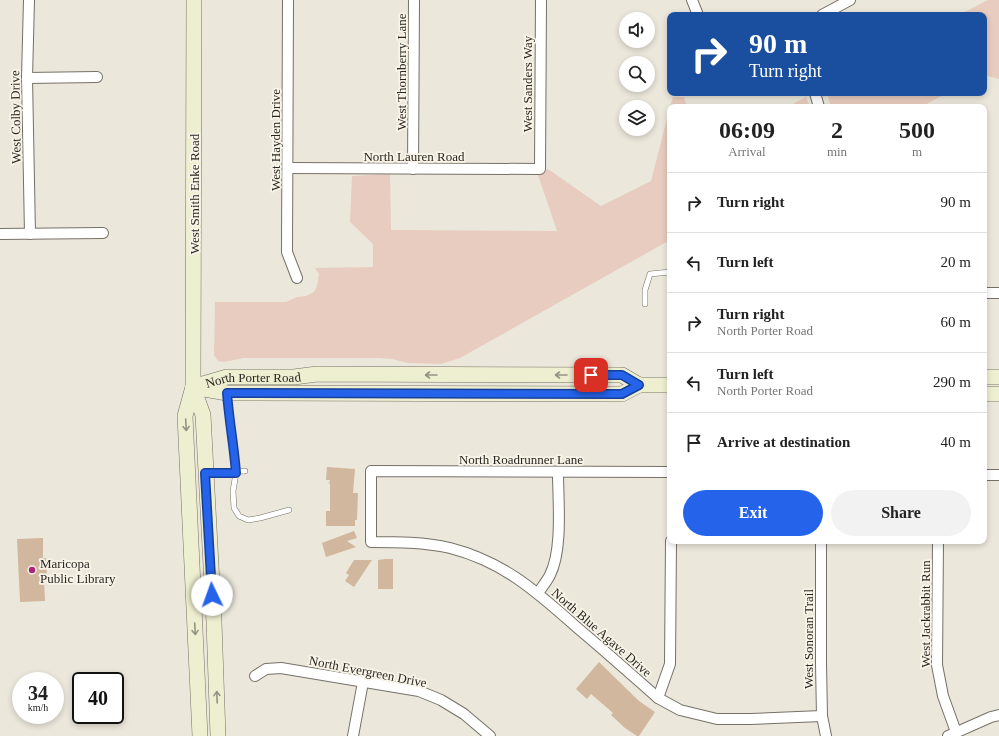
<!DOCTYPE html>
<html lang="en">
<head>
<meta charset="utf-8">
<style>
	:root { --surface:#fff; --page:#f2f2f2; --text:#222; --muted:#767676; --line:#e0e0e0; --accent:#2563eb }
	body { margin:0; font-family:Georgia,serif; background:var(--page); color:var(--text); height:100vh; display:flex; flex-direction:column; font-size:15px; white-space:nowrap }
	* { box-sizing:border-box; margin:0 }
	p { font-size:13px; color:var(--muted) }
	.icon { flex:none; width:22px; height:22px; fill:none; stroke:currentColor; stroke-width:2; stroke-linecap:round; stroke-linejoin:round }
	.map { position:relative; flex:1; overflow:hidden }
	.sheet { position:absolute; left:667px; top:104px; width:320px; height:440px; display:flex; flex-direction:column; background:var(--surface); border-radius:8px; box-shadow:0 2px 6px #0003 }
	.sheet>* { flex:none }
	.banner { position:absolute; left:667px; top:12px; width:320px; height:84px; border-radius:8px; box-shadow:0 2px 6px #0003; background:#1a4fa0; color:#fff; overflow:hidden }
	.controls { position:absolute; left:619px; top:12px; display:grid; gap:8px }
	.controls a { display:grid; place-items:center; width:36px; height:36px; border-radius:50%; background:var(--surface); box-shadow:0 2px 6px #0003; font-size:20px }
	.speed { position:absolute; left:12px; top:672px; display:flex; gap:8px; font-size:20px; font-weight:700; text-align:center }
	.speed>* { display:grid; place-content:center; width:52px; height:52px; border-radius:50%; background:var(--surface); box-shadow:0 2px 6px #0003; line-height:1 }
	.speed small { font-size:10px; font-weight:400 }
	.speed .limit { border:2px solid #111; border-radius:6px; background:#fff; color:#111 }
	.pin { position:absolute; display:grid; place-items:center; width:34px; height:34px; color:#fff; margin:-17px; border-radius:8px; box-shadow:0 2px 6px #0006 }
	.me { position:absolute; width:44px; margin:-22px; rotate:357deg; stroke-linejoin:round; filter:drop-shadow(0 0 3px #0008) }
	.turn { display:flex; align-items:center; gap:14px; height:84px; padding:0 16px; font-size:18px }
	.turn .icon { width:52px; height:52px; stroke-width:2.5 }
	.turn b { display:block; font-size:28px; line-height:34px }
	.eta { display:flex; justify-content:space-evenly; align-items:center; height:68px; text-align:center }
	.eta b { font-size:24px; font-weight:700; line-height:28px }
	.cta { display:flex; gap:8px; margin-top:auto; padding:8px 16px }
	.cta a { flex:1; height:46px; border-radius:24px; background:var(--accent); color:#fff; font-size:16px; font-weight:700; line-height:46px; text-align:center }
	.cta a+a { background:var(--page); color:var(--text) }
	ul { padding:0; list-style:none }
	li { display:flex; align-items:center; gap:12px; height:60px; padding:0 16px; border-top:1px solid var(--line) }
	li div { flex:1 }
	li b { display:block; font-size:15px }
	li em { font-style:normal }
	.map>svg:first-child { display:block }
</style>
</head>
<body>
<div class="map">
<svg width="999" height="736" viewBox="0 0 999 736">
	<rect width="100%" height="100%" fill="#ece7db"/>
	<g fill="#e8ccbf">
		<polygon points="988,0 999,0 999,79 984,75 984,15 959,15"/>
		<polygon points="827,93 947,93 921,107 831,107"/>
		<polygon points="673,97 684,97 687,107 670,107"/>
		<polygon points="806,97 810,107 787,107"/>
		<polygon points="670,107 670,240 460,358 441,364 408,363 392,359 378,358 244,358 224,362 218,361 214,355 215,302 286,302 297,297 306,296 314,292 317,286 319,274 315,268 373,267 373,244 350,222 352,176 390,174 391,230 557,231 538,175 548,169 601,206 651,181"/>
	</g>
	<g fill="#d1b79e">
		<polygon points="327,467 355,469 353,493 358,493 357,520 355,520 355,526 326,526 326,511 330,511 330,484 329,484 330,480 326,480"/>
		<polygon points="354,531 357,538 347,541 356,547 326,557 322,543"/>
		<polygon points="43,538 43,558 46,558 47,581 44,581 45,601 20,602 17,539"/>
		<polygon points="385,559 393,559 393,589 378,589 378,560"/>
		<polygon points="354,560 372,560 354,587 345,581 349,575 346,573"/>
		<polygon points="599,662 639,701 655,712 639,736 637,736 625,728 611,715 613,713 591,694 587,699 576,689"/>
	</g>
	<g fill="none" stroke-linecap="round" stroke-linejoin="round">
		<g stroke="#767167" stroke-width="6">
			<g id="lane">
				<polyline points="645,304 645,290 650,274 670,272"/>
				<polyline points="228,395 228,413 235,454 236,473 233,491 234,508 239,516 248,520 260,518 289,510"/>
				<polyline points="208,473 245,471"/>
			</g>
		</g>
		<g stroke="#767167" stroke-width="12">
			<g id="street">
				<polyline points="29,0 27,78 30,234"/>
				<polyline points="288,0 287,252 297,278"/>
				<polyline points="692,0 698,15"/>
				<polyline points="822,15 850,0"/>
				<polyline points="27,78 97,77"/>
				<polyline points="815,93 819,107"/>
				<polyline points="288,168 540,169 541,0"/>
				<polyline points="413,169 414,0"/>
				<polyline points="0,234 103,233"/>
				<polyline points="984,293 999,293"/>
				<path d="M 670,472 L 371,471 L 371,542 C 397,542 424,542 450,548 C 505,562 538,593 580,630 C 606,652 632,675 658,698 L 680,710 L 717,719 L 750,719 L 822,716"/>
				<polyline points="984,475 999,475"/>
				<polyline points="821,541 821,664 822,716 826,736"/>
				<polyline points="938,541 937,665 943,696 956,732"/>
				<path d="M 538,593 C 542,587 547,581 550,575 C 563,549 558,501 558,472"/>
				<polyline points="255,676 266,669 281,668 419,691 441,700 464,714 490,736"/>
				<polyline points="658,698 670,664 671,541"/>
				<polyline points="353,736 363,682"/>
				<polyline points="948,736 991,717 999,715"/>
			</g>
		</g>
		<g stroke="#767167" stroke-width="16">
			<g id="secondary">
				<polyline points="194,0 193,387 185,416 200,736"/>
				<polyline points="984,377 999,377"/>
				<path id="s1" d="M 196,386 L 227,377 L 294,377 L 317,374 L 622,375 L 639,385"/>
				<polyline points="193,387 227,393 622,394 639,385 670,385"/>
				<polyline points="193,387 203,415 214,622 218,736"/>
				<polyline points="984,394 999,394"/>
			</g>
		</g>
		<use href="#lane" stroke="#fff" stroke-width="5"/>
		<use href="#street" stroke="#fff" stroke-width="10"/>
		<use href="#secondary" stroke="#eeeed0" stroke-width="15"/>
	</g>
	<defs><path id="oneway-shaft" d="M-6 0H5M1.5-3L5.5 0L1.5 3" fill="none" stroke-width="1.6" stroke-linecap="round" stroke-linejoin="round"/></defs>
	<g stroke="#959482">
		<use href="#oneway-shaft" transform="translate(431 375) rotate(-180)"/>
		<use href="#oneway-shaft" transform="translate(561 375) rotate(-180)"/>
		<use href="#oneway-shaft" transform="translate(186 425) rotate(87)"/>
		<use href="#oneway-shaft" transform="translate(195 629) rotate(87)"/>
		<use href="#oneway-shaft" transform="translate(217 697) rotate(-92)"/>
	</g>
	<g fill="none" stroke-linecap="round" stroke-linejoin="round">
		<g stroke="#184099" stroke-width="10">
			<path id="route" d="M 212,595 L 205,473 L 236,473 C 234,446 229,420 227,393 L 622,394 L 639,385 L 622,375 L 591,375"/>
		</g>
		<use href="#route" stroke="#2563eb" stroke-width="7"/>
	</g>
	<circle fill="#a72878" stroke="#f9f4e8" stroke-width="1.5" cx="32" cy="570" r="4"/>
	<g text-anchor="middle" stroke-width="3.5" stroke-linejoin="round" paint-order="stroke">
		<g font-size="13" fill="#282622" stroke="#f9f4e8">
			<text transform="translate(401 72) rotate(-90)" y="5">West Thornberry Lane</text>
			<text transform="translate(527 84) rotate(-90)" y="5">West Sanders Way</text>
			<text transform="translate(15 117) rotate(-91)" y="5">West Colby Drive</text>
			<text transform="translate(275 140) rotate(-90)" y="5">West Hayden Drive</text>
			<text x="414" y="161">North Lauren Road</text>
			<text transform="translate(194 194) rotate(-90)" y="5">West Smith Enke Road</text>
			<text dy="5" stroke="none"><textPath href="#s1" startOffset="58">North Porter Road</textPath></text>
			<text x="521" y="464">North Roadrunner Lane</text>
			<text transform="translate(925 614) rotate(-90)" y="5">West Jackrabbit Run</text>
			<text transform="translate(602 632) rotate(41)" y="5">North Blue Agave Drive</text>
			<text transform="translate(808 639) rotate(-90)" y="5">West Sonoran Trail</text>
			<text transform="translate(368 671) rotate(11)" y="5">North Evergreen Drive</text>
		</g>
		<g font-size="13" fill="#282622" stroke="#f9f4e8" text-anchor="start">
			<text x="40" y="568">Maricopa<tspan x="40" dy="15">Public Library</tspan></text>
		</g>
	</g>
</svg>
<div class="controls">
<a><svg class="icon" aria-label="sound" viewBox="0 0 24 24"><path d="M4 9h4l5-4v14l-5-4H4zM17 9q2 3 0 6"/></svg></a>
<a><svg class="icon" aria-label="search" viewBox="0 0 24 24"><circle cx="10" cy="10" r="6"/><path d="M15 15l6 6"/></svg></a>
<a><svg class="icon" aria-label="layers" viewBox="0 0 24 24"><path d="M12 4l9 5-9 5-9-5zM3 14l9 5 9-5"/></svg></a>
</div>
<div class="speed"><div>34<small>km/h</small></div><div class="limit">40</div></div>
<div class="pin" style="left:591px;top:375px;background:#d93025"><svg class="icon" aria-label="arrive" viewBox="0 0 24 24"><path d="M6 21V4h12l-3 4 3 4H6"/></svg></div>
<svg class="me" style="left:212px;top:595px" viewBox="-20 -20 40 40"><circle r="19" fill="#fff"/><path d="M0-13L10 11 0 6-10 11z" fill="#2563eb"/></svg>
<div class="banner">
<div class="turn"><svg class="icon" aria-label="right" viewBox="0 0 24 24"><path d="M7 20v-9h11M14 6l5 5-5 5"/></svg><div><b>90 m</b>Turn right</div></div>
</div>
<section class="sheet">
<div class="eta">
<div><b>06:09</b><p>Arrival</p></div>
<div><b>2</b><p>min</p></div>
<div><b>500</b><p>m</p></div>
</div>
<ul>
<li><svg class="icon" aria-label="right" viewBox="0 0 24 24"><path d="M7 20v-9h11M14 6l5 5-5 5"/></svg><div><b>Turn right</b></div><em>90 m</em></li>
<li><svg class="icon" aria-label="left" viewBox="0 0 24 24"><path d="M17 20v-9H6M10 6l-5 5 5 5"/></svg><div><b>Turn left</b></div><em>20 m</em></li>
<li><svg class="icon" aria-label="right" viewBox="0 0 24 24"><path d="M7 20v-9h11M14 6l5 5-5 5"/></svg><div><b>Turn right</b><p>North Porter Road</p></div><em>60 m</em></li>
<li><svg class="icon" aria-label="left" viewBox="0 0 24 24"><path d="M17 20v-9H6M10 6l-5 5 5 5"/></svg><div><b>Turn left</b><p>North Porter Road</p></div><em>290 m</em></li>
<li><svg class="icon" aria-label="arrive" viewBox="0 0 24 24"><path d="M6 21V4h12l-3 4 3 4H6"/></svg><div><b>Arrive at destination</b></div><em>40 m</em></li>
</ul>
<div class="cta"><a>Exit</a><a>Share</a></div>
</section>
</div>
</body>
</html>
